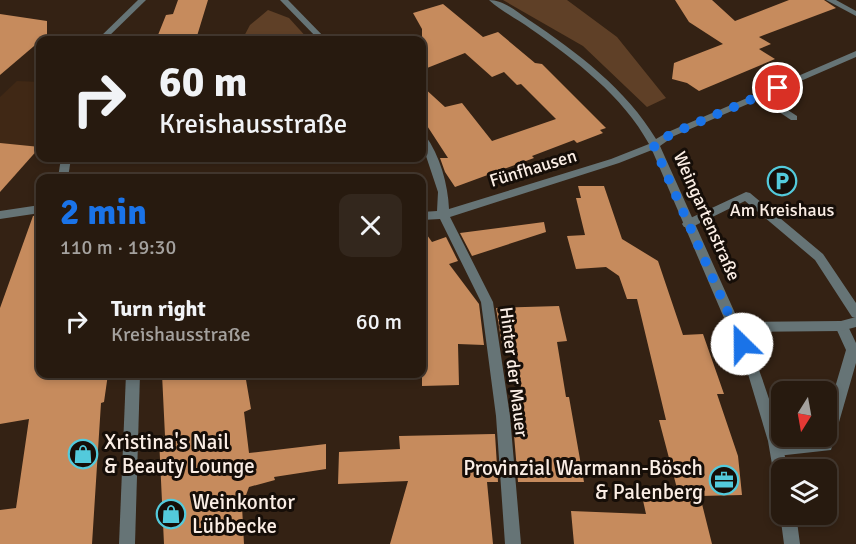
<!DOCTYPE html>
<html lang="en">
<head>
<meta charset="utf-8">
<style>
	:root { --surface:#271a0f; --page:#33271d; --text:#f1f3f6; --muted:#a4a19e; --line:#43382f; --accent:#1a73e8 }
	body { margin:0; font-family:Signika,sans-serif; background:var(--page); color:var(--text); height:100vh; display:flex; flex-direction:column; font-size:22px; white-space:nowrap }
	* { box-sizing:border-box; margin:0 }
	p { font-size:20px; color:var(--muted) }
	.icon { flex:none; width:33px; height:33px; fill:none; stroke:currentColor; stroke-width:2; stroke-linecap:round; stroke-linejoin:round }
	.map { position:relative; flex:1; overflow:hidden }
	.details { position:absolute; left:36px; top:174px; width:390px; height:204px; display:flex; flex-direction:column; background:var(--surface); border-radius:12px; box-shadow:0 3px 9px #0003,0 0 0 2px var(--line) }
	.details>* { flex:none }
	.guide { position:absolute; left:36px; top:36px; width:390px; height:126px; border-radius:12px; box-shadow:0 3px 9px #0003,0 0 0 2px var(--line); background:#271a0f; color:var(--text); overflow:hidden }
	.needle { width:39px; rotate:191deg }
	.controls { position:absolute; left:771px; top:381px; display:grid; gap:12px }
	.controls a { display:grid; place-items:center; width:66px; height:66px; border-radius:12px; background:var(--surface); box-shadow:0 3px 9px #0003,0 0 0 2px var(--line); font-size:30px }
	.pin { position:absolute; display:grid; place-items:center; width:51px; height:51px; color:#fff; margin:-26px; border:3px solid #fff; border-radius:50%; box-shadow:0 2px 6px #0007 }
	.me { position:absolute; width:66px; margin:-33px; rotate:337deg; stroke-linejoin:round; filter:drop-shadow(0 0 4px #0008) }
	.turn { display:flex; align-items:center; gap:21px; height:126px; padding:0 24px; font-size:27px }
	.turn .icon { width:78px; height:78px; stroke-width:2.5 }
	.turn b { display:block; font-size:42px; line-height:51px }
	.round { display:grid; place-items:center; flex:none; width:63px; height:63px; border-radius:12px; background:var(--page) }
	.head { display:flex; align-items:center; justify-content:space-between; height:102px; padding:0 24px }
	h1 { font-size:36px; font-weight:700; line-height:45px; color:var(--accent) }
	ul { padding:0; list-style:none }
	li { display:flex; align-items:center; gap:18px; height:90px; padding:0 24px }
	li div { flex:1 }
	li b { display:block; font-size:22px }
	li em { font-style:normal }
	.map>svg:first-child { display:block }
</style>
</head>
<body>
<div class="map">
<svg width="856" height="544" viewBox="0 0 856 544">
	<rect width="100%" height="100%" fill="#342214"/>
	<polygon fill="#402815" points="17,81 40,82 40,147 35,154 28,153 10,174 16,175 9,182 2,181 0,184 0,97"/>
	<g fill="#5f4027">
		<polygon points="503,0 567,0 617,37 666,98 647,107 583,46"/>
		<polygon points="268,10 289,18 309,40 242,40 250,25"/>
	</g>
	<g fill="#c68b5d">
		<polygon points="178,0 208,0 197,36 189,36 188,40 156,40 166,15 173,14"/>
		<polygon points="675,0 712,0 735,21 789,0 824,0 836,8 759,37 771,44 759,49 775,59 699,91 687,83 672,79 674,63 723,44 689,22"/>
		<polygon points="443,4 483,37 498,32 535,63 542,64 606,128 600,130 603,133 577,143 574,140 532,156 534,158 455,187 445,172 440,158 448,158 422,118 422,86 445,107 462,103 492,141 556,119 521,84 517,85 504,72 492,77 465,53 422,70 422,29 413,13"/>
		<polygon points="0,14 47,21 47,35 0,75"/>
		<polygon points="0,143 40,147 0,192"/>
		<polygon points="578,186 604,186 622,239 658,261 683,335 703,334 724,394 717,394 738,456 742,495 700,496 712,544 574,544 571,511 646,514 642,496 679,496 659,420 666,420 637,299 627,299 619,276 606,267 576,269 567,236 585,235 576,198 581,198"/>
		<polygon points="40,215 40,374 108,374 104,402 101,403 92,544 0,544 0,510 16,508 29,419 0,424 0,308 33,216"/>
		<polygon points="544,222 546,232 472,256 460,233"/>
		<polygon points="422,228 432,242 446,237 458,261 449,264 479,304 484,345 458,344 459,385 422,386 422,344 428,344 422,292"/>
		<polygon points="559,306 567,341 557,342 566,397 569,397 584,482 518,482 514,435 526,435 522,397 516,345 502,345 496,308"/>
		<polygon points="162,374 245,374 251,409 244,412 249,453 326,444 326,469 274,477 275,480 249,487 242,506 244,544 164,544 159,438 165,436"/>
		<polygon points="493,434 495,434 498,482 487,482 493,544 390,544 408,481 338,484 339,452 400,449 399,436"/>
	</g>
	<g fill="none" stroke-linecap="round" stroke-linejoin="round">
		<g fill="#667476" fill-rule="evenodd">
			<polygon points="760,92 797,116 797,120 791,120 757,97 757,93"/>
			<polygon points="746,192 750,193 823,254 856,303 856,318 852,317 815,260 745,201 692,227 684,227 682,224 684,221"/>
			<polygon points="841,321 846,322 856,343 856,363 831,450 777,456 772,454 770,449 772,444 777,442 826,436 826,418 846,350 835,326 836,322"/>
		</g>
		<g fill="#667476" fill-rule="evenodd">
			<polygon points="138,0 146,0 105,40 97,40"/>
			<polygon points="280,0 288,0 327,40 319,40"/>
			<path d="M 489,0 C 504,0 517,12 529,20 C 577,52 627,90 656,139 L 668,132 L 856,51 L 856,57 L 674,136 L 660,146 L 739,322 L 841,321 L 856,317 L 856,327 L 841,331 L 744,332 C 763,377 778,422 788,470 L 782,470 L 782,483 L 777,481 L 774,476 L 768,441 L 748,374 L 652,150 L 619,163 L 450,217 L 493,302 L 510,416 L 521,544 L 505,544 L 496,416 L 481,302 L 440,219 L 422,220 L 422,212 L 437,211 L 438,192 L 422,144 L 422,134 L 425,135 C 440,155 448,185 449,209 L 611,159 L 649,144 C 623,96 575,60 531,29 C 517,19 501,11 489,0 Z"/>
			<polygon points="826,0 836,0 856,11 856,16"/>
			<polygon points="61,158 71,158 68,178 58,178"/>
			<polygon points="40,205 40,213 0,219 0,211"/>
			<polygon points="126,374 140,374 135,544 119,544"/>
			<polygon points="782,511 782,514 796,514 800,544 784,544 780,514"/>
		</g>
	</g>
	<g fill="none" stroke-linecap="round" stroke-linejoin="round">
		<polyline stroke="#1a73e8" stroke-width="10" stroke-dasharray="0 18" points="742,344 654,146 671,134 778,88"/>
	</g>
	<defs>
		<g id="parking-ring" transform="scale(1.5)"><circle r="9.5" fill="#160e08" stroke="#53cadc" stroke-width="1.5"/><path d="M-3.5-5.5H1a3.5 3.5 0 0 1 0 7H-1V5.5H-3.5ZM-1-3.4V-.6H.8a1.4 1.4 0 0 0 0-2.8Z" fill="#53cadc"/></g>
		<g id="shop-ring" transform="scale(1.5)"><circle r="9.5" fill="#160e08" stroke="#53cadc" stroke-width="1.5"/><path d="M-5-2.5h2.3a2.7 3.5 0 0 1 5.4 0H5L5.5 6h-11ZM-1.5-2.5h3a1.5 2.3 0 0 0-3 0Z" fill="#53cadc"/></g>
		<g id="office-ring" transform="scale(1.5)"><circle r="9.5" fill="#160e08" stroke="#53cadc" stroke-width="1.5"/><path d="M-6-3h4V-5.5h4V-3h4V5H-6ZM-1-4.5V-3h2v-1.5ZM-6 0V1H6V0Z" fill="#53cadc"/></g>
	</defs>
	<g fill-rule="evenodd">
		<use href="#parking-ring" x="782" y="181"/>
		<use href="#shop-ring" x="83" y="454"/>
		<use href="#office-ring" x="724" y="480"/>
		<use href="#shop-ring" x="171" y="514"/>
	</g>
	<g text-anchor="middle" stroke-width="6" stroke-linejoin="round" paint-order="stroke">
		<g font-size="18" fill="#fbeee5" stroke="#160e08">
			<text transform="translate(533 168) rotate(-17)" y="6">Fünfhausen</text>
			<text transform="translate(707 216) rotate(66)" y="6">Weingartenstraße</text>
			<text transform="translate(514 372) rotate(83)" y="6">Hinter der Mauer</text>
		</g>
		<g font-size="18" fill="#fbeee5" stroke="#160e08">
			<text x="782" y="216">Am Kreishaus</text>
		</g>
		<g font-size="21" fill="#fbeee5" stroke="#160e08" text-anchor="start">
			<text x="104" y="449">Xristina's Nail<tspan x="104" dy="24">&amp; Beauty Lounge</tspan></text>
			<text x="703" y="475" text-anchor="end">Provinzial Warmann-Bösch<tspan x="703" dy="24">&amp; Palenberg</tspan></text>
			<text x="192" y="509">Weinkontor<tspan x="192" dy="24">Lübbecke</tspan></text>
		</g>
	</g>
</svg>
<div class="controls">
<a><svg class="needle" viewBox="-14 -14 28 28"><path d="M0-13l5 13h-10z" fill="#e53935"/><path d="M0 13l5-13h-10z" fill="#a4a19e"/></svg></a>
<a><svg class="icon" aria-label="layers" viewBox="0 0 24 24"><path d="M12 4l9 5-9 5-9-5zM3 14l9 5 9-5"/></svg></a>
</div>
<div class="pin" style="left:778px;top:88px;background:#d93025"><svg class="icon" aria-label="arrive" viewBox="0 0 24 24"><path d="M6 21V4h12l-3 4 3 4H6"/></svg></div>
<svg class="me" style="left:742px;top:344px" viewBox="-20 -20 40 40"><circle r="19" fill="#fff"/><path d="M0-13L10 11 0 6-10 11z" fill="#1a73e8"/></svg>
<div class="guide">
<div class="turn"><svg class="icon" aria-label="right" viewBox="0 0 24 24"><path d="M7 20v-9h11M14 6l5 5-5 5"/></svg><div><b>60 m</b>Kreishausstraße</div></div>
</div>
<section class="details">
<div class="head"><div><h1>2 min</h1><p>110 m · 19:30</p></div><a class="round"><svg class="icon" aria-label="close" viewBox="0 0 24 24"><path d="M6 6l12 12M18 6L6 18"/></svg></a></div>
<ul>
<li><svg class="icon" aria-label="right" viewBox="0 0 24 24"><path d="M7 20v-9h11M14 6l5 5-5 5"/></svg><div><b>Turn right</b><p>Kreishausstraße</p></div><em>60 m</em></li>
</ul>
</section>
</div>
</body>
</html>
